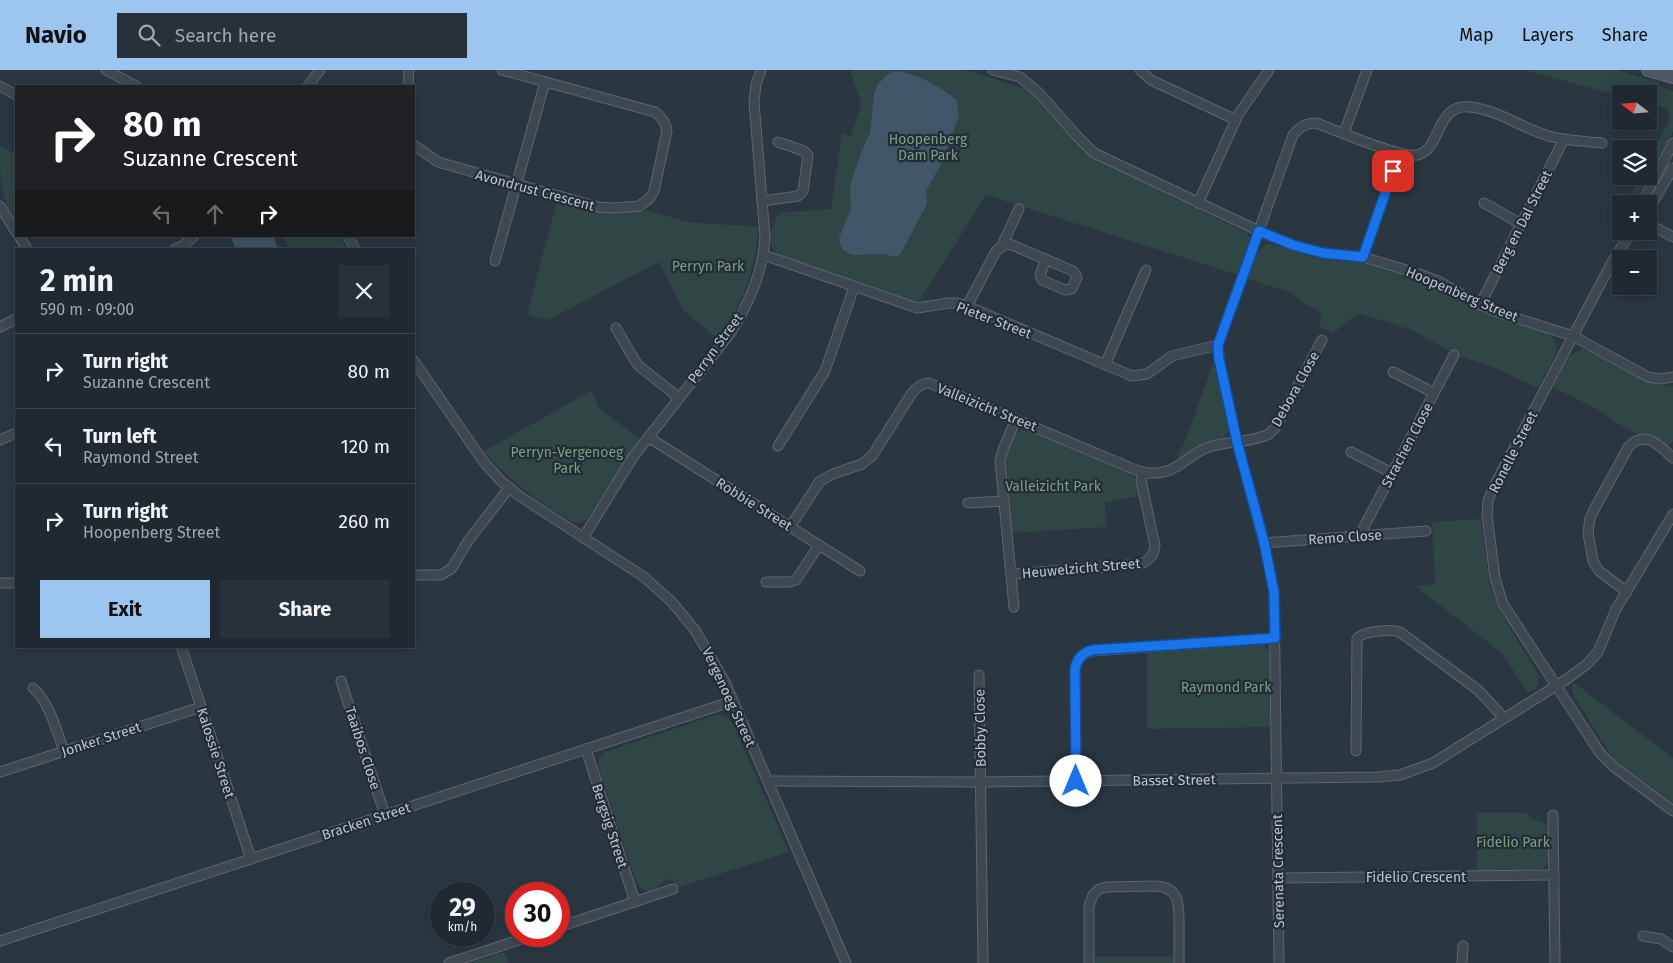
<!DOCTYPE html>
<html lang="en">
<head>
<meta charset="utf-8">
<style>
	:root { --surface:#202931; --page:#283139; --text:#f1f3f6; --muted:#a2a6ab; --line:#3d454d; --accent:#9cc6f0 }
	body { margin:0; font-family:"Fira Sans",sans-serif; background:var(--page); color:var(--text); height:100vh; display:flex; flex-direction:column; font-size:19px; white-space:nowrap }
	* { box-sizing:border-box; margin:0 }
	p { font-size:16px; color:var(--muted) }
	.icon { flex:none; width:28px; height:28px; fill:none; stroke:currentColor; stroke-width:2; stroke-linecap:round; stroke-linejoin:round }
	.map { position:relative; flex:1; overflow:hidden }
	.panel { position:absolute; left:15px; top:178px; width:400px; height:400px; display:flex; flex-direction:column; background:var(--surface); border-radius:0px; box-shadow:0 2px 12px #0003,0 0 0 1px var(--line) }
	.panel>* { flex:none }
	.top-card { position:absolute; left:15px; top:15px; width:400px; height:152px; border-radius:0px; box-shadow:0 2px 12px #0003,0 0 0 1px var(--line); background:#202124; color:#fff; overflow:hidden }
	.needle { width:32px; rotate:287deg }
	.fabs { position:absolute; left:1612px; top:15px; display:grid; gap:10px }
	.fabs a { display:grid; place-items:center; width:45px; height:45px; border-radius:0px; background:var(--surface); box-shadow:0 2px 12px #0003,0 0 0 1px var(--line); font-size:25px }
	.speed { position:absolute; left:430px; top:812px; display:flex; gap:10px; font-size:25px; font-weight:700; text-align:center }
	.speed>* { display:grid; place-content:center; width:65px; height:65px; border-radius:50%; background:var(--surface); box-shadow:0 2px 12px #0003,0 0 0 1px var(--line); line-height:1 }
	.speed small { font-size:12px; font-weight:400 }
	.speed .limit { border:8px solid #d22; background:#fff; color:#111 }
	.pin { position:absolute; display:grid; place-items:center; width:42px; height:42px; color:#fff; margin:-21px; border-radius:10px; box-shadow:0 2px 8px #0006 }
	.me { position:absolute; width:55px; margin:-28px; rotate:0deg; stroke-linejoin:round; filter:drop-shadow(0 0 4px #0008) }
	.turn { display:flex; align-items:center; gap:18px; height:105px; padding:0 25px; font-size:22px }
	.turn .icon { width:65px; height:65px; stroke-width:2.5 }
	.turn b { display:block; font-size:35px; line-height:42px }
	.lanes { display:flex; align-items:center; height:48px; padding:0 25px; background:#0003; justify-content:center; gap:25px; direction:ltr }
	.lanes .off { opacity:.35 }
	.round { display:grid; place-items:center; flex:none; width:52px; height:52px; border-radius:0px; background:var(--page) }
	.headline { display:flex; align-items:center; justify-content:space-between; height:85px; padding:0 25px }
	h1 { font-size:30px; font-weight:700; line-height:38px }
	.primary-button { display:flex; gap:10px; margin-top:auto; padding:10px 25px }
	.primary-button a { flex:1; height:58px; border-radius:0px; background:var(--accent); color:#111; font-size:20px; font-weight:700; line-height:58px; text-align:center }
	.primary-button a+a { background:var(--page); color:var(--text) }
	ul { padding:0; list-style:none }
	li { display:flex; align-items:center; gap:15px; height:75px; padding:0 25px; border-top:1px solid var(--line) }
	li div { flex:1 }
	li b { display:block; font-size:19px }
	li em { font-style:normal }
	header { display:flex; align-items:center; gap:30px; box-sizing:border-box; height:70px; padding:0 25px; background:var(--accent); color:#111 }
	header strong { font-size:24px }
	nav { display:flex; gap:28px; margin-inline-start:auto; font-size:18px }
	.search { width:350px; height:45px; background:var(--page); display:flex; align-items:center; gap:12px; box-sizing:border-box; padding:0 18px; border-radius:0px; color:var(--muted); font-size:19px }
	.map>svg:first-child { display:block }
</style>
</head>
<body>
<header>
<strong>Navio</strong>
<div class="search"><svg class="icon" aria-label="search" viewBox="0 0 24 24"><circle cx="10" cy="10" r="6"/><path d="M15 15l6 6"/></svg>Search here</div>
<nav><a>Map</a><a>Layers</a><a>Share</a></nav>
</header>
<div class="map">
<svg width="1673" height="893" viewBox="0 0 1673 893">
	<rect width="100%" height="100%" fill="#2a3741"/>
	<g fill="#2f4644">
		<path d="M 850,0 L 966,0 L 1017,16 L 1026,20 L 1041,32 L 1077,73 L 1094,88 L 1247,163 L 1250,170 L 1250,174 L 1238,205 L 986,125 L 918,233 L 777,184 C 763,172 773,156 779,143 L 831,139 L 842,63 L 851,67 L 861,33 Z"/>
		<polygon points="1523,0 1617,0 1660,13 1659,16 1673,21 1673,61 1649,105 1649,89 1670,48 1666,38 1649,33 1649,24 1621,24 1621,26"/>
		<path d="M 0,76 L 16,84 L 16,145 C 0,142 0,92 0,76 Z"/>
		<polygon points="1640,106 1648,106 1633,134 1625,134"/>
		<path d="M 557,131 L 599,142 L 631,141 L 643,139 L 687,152 L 758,157 C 757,197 742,237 718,269 L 684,241 L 659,192 L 547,250 L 527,244 Z"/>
		<polygon points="284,166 340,166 347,179 288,179 289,178"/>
		<path d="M 1270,173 L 1315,188 L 1359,192 L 1432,214 L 1447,221 L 1483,243 L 1549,264 L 1557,275 L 1556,284 L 1538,318 L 1493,297 L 1459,286 L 1412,260 L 1358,243 L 1332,264 L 1325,259 L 1320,258 L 1321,243 C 1310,235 1300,234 1293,223 L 1248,209 C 1253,196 1255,177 1270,173 Z"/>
		<path d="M 1584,279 L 1589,280 C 1611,292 1650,319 1673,316 L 1673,371 L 1667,377 L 1653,367 L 1639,365 L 1620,355 L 1602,342 L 1553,317 C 1561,303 1567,281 1584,279 Z"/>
		<polygon points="1214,290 1229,361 1224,368 1182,389 1177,386 1185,372"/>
		<path d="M 591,321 L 599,338 L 640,369 L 588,447 C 584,453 579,454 572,452 C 539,431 509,411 484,381 Z"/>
		<polygon points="1028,359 1130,402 1136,410 1139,426 1105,433 1106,457 1012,463 1006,388 1015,365 1021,360"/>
		<polygon points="1481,449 1489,511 1494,528 1502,545 1540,607 1537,617 1528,623 1502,583 1415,516 1435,514 1432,452"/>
		<polygon points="1258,574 1264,575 1270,583 1271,657 1147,659 1147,581"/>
		<polygon points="1573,612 1673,688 1673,733 1614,689 1573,625 1572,618"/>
		<path d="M 719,644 L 726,646 L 733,654 L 789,782 L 679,817 C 668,800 662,815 652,821 L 644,820 L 636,812 L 598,696 L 599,688 L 605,682 Z"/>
		<polygon points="1477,743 1526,743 1533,749 1545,753 1549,762 1549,790 1544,798 1537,800 1477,801"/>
		<polygon points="504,882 508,893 470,893"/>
		<rect x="1094" y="887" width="80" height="6"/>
	</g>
	<g fill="#415669">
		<path d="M 896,1 C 918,4 939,16 956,29 L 959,46 L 940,96 L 926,121 L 927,134 L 901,183 L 896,187 L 883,184 L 853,185 L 842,180 L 839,168 L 851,138 L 850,115 L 861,83 L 870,63 L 874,24 L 878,14 L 888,4 Z"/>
		<polygon points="230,166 273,166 278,178 236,179"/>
	</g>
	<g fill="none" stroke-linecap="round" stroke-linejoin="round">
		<g stroke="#5c666f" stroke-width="11">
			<g id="street">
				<polyline points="106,0 136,16"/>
				<polyline points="993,0 1020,7 1040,24 1075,64 1094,83 1259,161 1293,175 1323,183 1363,187 1419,204 1440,212 1480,235 1500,243 1573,266 1648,307 1661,309 1673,307"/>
				<polyline points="1140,0 1151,10 1236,50"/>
				<polyline points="0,16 16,25"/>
				<polyline points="308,16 320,0"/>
				<polyline points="408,16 409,0"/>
				<polyline points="1344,63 1367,0"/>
				<path d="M 414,75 L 438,92 L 598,137 L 615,138 L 639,136 L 650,128 L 654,121 L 667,61 C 666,53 662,47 655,42 L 502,0"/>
				<polyline points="762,131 798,126 803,121 808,85 804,81 778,72"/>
				<polyline points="1198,133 1238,45 1269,0"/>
				<polyline points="1484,133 1521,154"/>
				<polyline points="1641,134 1673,73"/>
				<polyline points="0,136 16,162"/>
				<polyline points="1649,139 1673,98"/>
				<polyline points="1649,154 1673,167"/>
				<polyline points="1632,161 1612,192 1493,418 1488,431 1487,445 1495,508 1503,534 1600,683 1613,696 1673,741"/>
				<polyline points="19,166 27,179"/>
				<polyline points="348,166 355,179"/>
				<polyline points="1002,175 1019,139"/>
				<polyline points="175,179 184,175 194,166"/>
				<polyline points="764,185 917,238 949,233 957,233 967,236 1132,306 1147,304 1172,286 1218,275"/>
				<polyline points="1363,187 1399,84"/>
				<polyline points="495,191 545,12"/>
				<polyline points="1480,235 1564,69"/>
				<polyline points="967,236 996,181 1006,174 1012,175 1073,201 1077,207 1072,219 1065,220 1042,210 1040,205 1046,189"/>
				<polyline points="0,257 16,249"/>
				<polyline points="616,258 634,289 639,296 678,327"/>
				<polyline points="414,291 483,391 500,410 518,425 644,507 671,531 695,560 725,612 846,893"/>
				<polyline points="1105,295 1146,200"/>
				<polyline points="1393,302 1434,323"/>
				<polyline points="648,367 860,501"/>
				<polyline points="0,370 16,363"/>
				<polyline points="778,376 825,301 854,217"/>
				<polyline points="1351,382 1392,403"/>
				<polyline points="968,433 1004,431"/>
				<path d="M 790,457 L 820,411 L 833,404 L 862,394 L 872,386 L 912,323 C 917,317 921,314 929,313 L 1136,400 C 1145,404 1157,404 1167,401 C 1180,397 1191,385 1204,379 C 1224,370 1249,374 1269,364 L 1275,358 L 1322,270"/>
				<polyline points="1361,466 1364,457 1454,285"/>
				<path d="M 583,468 L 633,387 L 731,262 C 749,234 763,200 765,167 L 754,32 L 756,14 L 761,0"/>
				<polyline points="1264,473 1426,461"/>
				<path d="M 1012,504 L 1140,494 C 1149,491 1154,485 1155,476 L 1141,410 L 1142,402"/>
				<polyline points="414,505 441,505 452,498 468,471 509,418"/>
				<polyline points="766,512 789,512 796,510 819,475"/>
				<polyline points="0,513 16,513"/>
				<path d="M 1627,522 L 1599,501 L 1593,491 L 1588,463 L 1590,448 L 1596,436 L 1629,376 C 1647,360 1658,375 1673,388"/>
				<polyline points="1014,537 1000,391 1003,380 1016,349"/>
				<polyline points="181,576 251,789"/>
				<polyline points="979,605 983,893"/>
				<polyline points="341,611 385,745"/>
				<path d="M 33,618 C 50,633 56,660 64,681"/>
				<polyline points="586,679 635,832"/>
				<path d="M 1356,681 L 1357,569 C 1362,561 1391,559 1400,562 L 1478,620 L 1504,648"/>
				<polyline points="0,702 201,637"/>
				<polyline points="768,711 981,712 1378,707 1400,705 1433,693 1567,609 1587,594 1598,582 1616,539 1673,444"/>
				<path d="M 1076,711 L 1075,600 C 1076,590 1082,583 1092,581 L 1275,568"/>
				<polyline points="1553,745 1555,893"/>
				<polyline points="1278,808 1554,805"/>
				<polyline points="559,857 673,819"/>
				<polyline points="1643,866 1661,869 1673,877"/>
				<polyline points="0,871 733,631"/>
				<polyline points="449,893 531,866"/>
				<path d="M 1089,893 L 1089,836 L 1093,825 L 1099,819 L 1107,817 L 1156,816 C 1181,817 1179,838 1179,857 C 1179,869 1179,881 1179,893"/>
				<path d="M 1279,893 L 1274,522 L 1264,473 L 1237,372 L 1219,289 L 1218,275 L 1293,65 C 1300,57 1305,53 1316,53 C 1336,60 1399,88 1417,85 C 1442,80 1435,33 1470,37 C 1499,40 1521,58 1549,66 C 1566,71 1584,71 1602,73"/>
				<polyline points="1462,893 1463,876"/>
			</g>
		</g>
		<g stroke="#5c666f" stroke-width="14">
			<polyline id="secondary" points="1648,0 1673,7"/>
		</g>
		<use href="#street" stroke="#3e4851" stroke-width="9"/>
		<use href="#secondary" stroke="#4d5864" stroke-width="12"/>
	</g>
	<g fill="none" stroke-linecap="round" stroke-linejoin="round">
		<g stroke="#114b97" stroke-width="12">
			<path id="route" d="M 1076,711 L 1075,600 C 1076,590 1082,583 1092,580 L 1275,568 L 1274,522 L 1264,472 L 1237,372 L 1219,289 L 1218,275 L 1259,161 L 1293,175 L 1323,183 L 1363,187 L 1393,101"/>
		</g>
		<use href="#route" stroke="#1a73e8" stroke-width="9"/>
	</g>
	<g text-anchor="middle" stroke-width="4.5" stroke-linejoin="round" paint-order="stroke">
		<g font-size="14" fill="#7c9f80" stroke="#232d37">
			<text x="928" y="74">Hoopenberg<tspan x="928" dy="16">Dam Park</tspan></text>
			<text x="708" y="201">Perryn Park</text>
			<text x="567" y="387">Perryn-Vergenoeg<tspan x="567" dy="16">Park</tspan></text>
			<text x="1053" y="421">Valleizicht Park</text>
			<text x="1226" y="622">Raymond Park</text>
			<text x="1513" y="777">Fidelio Park</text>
		</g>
		<g font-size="14" fill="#bbc3cb" stroke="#232d37">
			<text transform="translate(535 120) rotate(15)" y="5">Avondrust Crescent</text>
			<text transform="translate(1522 152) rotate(-63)" y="5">Berg en Dal Street</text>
			<text transform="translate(1462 224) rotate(23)" y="5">Hoopenberg Street</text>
			<text transform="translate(994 250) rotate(21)" y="5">Pieter Street</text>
			<text transform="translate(715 278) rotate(-54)" y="5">Perryn Street</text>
			<text transform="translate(1295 319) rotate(-61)" y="5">Debora Close</text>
			<text transform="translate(987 337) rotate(22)" y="5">Valleizicht Street</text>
			<text transform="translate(1407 375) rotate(-62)" y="5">Strachen Close</text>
			<text transform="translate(1513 382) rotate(-63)" y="5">Ronelle Street</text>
			<text transform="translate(754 434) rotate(32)" y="5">Robbie Street</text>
			<text transform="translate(1345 467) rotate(-4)" y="5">Remo Close</text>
			<text transform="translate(1081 498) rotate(-5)" y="5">Heuwelzicht Street</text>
			<text transform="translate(729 627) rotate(65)" y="5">Vergenoeg Street</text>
			<text transform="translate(980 658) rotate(-91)" y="5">Bobby Close</text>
			<text transform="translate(101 669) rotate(-18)" y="5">Jonker Street</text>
			<text transform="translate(363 678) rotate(72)" y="5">Taaibos Close</text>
			<text transform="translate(216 683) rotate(72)" y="5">Kalossie Street</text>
			<text transform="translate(1174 710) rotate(-1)" y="5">Basset Street</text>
			<text transform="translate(366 751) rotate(-18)" y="5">Bracken Street</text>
			<text transform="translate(610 756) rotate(72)" y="5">Bergsig Street</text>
			<text transform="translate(1278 801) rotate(-91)" y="5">Serenata Crescent</text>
			<text x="1416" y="812">Fidelio Crescent</text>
		</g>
	</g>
</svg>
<div class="fabs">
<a><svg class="needle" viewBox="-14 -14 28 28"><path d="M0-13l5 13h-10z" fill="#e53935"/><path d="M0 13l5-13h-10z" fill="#a2a6ab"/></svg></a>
<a><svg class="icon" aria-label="layers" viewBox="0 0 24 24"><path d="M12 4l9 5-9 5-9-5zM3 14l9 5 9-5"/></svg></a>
<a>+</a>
<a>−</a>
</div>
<div class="speed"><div>29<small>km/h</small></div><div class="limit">30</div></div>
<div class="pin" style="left:1393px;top:101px;background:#d93025"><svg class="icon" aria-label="arrive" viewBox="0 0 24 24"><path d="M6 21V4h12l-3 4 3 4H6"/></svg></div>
<svg class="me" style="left:1076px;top:711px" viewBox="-20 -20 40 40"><circle r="19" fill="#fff"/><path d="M0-13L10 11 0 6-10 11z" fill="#1a73e8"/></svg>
<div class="top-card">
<div class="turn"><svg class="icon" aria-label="right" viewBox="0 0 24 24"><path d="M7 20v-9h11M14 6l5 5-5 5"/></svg><div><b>80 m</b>Suzanne Crescent</div></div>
<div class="lanes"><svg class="icon off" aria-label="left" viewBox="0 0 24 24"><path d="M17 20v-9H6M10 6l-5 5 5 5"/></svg><svg class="icon off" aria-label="ahead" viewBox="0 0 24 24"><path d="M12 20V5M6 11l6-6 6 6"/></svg><svg class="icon" aria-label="right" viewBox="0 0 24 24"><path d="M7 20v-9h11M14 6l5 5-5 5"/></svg></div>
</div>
<section class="panel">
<div class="headline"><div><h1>2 min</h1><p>590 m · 09:00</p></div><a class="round"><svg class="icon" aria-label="close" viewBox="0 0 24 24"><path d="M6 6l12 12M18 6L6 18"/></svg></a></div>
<ul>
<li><svg class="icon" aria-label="right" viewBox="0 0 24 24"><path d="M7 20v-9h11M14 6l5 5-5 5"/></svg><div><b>Turn right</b><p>Suzanne Crescent</p></div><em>80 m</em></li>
<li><svg class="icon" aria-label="left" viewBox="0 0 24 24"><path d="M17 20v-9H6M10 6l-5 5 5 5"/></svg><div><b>Turn left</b><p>Raymond Street</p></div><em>120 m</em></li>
<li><svg class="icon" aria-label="right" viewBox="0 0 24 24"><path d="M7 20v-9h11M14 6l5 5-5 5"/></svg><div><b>Turn right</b><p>Hoopenberg Street</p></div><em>260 m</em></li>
</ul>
<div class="primary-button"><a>Exit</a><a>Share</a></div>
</section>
</div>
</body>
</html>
